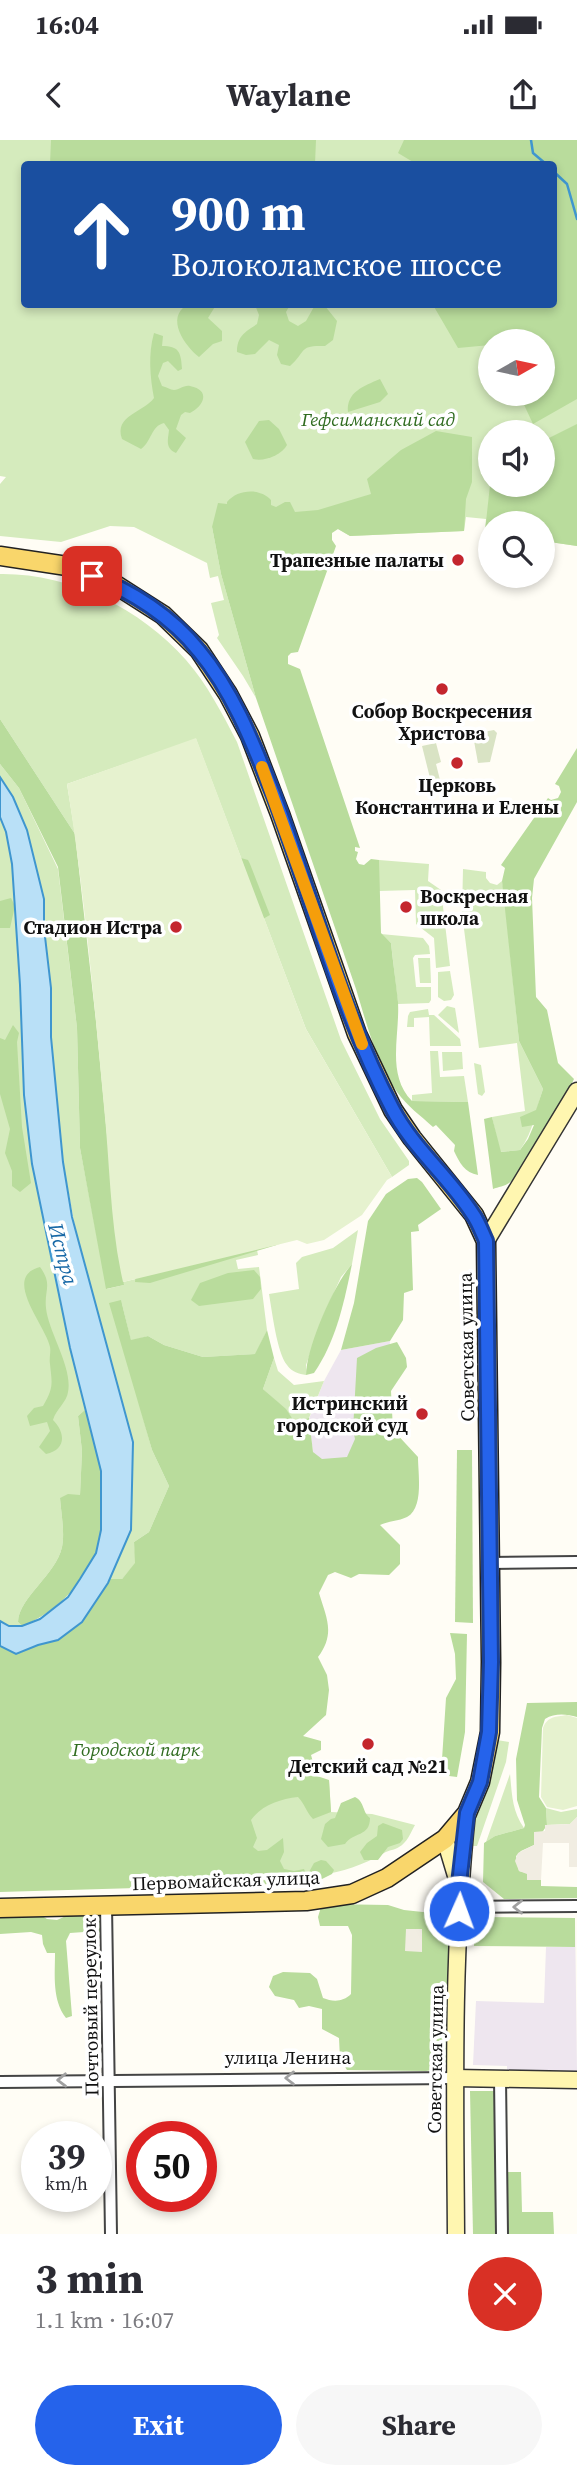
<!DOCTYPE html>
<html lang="en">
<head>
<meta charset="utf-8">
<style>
	:root { --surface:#fff; --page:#f7f7f7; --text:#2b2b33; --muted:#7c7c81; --accent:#2563eb }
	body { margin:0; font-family:"Source Serif 4",serif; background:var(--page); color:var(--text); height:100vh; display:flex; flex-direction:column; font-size:26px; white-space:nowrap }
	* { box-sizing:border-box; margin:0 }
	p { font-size:23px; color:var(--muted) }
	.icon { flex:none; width:38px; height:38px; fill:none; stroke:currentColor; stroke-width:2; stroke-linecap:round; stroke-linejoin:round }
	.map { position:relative; height:2094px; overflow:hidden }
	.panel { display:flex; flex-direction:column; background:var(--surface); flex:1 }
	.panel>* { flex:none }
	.top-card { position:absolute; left:21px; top:21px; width:536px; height:147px; border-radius:7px; box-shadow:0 4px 10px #0003; background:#1a4fa0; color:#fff; overflow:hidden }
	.needle { width:46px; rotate:81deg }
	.buttons { position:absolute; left:478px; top:189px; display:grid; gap:14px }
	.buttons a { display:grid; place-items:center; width:77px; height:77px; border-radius:50%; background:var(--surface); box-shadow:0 4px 10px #0003; font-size:35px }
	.speed { position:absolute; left:21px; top:1981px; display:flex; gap:14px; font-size:35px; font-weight:700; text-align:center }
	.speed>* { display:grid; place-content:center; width:91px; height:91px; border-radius:50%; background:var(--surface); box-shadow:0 4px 10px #0003; line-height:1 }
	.speed small { font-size:18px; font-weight:400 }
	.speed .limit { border:10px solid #d22; background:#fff; color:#111 }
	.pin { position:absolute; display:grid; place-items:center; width:60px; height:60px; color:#fff; margin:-30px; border-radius:14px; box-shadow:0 4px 10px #0006 }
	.me { position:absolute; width:77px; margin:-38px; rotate:2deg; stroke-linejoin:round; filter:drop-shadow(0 0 5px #0008) }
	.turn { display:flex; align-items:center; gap:24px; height:147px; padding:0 35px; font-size:32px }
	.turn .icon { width:91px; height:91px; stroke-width:2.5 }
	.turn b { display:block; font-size:49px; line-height:60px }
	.round { display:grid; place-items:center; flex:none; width:74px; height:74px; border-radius:37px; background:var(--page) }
	.headline { display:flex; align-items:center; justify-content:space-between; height:119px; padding:0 35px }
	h1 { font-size:42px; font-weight:700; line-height:52px }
	.action { display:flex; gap:14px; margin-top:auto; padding:14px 35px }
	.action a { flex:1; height:80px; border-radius:42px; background:var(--accent); color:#fff; font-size:28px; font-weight:700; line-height:80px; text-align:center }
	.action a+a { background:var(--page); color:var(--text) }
	.status { display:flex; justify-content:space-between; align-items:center; height:49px; padding:0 35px; background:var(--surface); direction:ltr }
	.status svg { height:19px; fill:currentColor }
	header { display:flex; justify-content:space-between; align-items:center; height:91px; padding:0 35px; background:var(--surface); font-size:32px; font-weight:700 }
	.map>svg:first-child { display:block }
</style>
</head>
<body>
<div class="status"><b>16:04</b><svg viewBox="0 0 49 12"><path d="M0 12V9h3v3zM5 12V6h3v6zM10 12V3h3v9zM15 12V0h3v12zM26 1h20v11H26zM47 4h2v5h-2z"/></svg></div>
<header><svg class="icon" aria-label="back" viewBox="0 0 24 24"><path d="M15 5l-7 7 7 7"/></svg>Waylane<svg class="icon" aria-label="share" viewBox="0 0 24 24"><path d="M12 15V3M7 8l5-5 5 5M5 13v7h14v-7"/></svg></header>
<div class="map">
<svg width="577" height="2094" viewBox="0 0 577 2094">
	<rect width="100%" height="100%" fill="#fffdf5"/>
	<g fill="#eee6ef">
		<polygon points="390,1201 388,1239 333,1345 313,1312 309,1279 324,1241 341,1210"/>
		<polygon points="575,1778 577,1931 507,1930 507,1926 473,1925 476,1861 544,1863 546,1807 575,1807"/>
	</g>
	<g fill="#d5ebbd" fill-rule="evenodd">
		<path d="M 0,0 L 577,0 L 577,406 L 543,401 L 542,383 L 490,383 L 490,392 L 485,391 L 486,379 L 466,377 L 464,391 L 350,396 L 338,389 L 212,387 L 221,434 L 256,558 L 243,536 L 217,498 L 219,495 L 211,463 L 224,460 L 218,436 L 210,438 L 207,423 L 134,387 L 110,386 L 61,402 L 0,396 L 0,344 L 6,337 L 0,336 ZM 24,24 L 553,24 L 553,164 L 24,164 ZM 490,201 L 542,201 L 542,254 L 490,254 ZM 490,292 L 542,292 L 542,345 L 490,345 Z"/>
		<path d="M 0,434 C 69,433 140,468 186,520 C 207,544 222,573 237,602 L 341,900 L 380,979 L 409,1021 L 409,1025 L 392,1037 L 306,889 L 196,599 L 67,644 L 75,694 L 0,579 Z"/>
		<polygon points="0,624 19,648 58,729 77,888 80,1008 107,1149 124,1145 123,1142 257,1110 258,1115 236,1120 238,1129 259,1127 267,1190 256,1214 203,1217 164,1205 148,1196 131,1201 121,1160 142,1274 152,1310 169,1346 149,1392 134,1402 136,1423 122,1439 110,1439 131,1390 63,1022 51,897 51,848 44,788 44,759 27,690 13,657 0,637"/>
		<path d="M 0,677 L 6,692 L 12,724 L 20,845 L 24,955 L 32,1024 L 70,1208 L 86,1269 L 78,1276 L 82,1311 L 80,1356 L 60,1358 C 61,1373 65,1392 62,1407 C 56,1435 19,1457 18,1482 L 22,1486 L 8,1486 L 0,1481 Z"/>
		<polygon points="379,720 429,724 428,741 441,750 450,826 436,828 434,798 416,784 415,750 379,751"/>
		<path d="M 463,729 L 486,732 L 486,738 L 490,743 L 497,745 L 502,741 L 504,752 L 519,901 L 543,949 C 535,971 534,991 520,1010 L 500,1012 L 492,977 L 525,971 L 517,903 L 479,908 L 462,773 Z"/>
		<polygon points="381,794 423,798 429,806 430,814 415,815 413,818 416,847 431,847 431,860 429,863 398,864 391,803"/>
		<polygon points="418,818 430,818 431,843 420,843"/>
		<polygon points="450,831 454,855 451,860 444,861 438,857 438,832"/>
		<polygon points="447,866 455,868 459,893 438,875"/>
		<polygon points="428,869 429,875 434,875 460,899 461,906 430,906 429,877 414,878 414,887 407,887 408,876 410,872"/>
		<polygon points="430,911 438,911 440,937 464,936 468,962 412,961 412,955 432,953"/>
		<polygon points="442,912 462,912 463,929 443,931"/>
		<polygon points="474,923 481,925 485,952 482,956 478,954"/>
		<path d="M 358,1090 L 352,1124 L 341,1137 L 324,1174 L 306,1225 L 306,1235 C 299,1234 292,1232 287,1225 C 277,1213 272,1171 269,1154 L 299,1149 L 296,1123 L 302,1117 L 333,1108 Z"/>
		<polygon points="274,1218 278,1231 294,1245 324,1241 309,1278 294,1281 286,1270 263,1249"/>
		<polygon points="497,1600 509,1602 506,1622 477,1706 473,1706 472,1679 481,1662 494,1621"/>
		<path d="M 510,1634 C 512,1654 512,1671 524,1688 L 495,1696 L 486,1702 Z"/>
		<path d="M 329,1640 L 331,1672 L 372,1674 L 415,1685 C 411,1692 407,1703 399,1707 C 395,1710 389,1710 384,1713 C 339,1739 298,1739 247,1739 L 240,1644 Z"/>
		<polygon points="546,1668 561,1672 577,1669 577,1677 570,1684 547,1685"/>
	</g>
	<g fill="#b9dc9c">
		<polygon points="51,0 316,0 315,24 50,24"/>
		<polygon points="404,0 577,0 577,259 533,284 519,254 542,254 542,201 490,201 490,205 458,208 433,165 553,164 553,24 414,24 413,22 398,13"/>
		<path d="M 187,165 L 216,165 L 208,178 L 222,191 L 222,201 L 213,204 L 199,217 C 185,206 165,178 187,165 Z"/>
		<path d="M 255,165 L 290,165 L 286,172 L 289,181 L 298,186 L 306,181 L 315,165 L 325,166 L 337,181 L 333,200 L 325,206 C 298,205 307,211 290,226 L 281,224 L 277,215 L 279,205 L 269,200 L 255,214 L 246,215 L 237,212 C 237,196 245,192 257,184 L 259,175 Z"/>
		<path d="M 154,193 L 163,196 L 162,206 C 179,206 181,212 182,229 L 178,231 L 168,221 L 163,223 L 158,236 L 162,246 C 164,246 171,250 174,250 C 180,250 183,245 190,246 C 211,250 204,266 190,273 L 185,272 L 181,275 L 176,289 L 186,298 L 176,313 C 165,308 168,300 169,290 L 164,283 C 151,286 152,301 141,309 L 122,299 C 114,275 143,273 154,258 C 150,237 148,214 154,193 Z"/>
		<path d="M 380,239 L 388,254 L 380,262 L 348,272 C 346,252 364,246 380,239 Z"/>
		<path d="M 269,280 L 279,289 L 287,305 C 282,315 264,322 253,319 L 245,302 L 259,281 Z"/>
		<polygon points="577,284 577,406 543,401 542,383 490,383 490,392 485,391 490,345 542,345 543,301"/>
		<path d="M 436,291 L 472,297 L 472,342 L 466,359 L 464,391 L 350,396 L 338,389 L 332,393 L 332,400 L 336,406 L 298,512 L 291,513 L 288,516 L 288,524 L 300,529 L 360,708 L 355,707 L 355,711 L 358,712 L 356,719 L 359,724 L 364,725 L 371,719 L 379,720 L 381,793 L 391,803 C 393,823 396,843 398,862 C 400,896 386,934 412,961 L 468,962 L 478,1035 C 465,1033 459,1022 454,1011 L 455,1005 L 436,985 L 433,987 C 421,976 407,966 397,952 C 376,922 367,885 356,849 L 256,558 L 221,434 L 212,387 L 218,363 L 227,364 L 227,362 C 238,349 260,348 271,360 L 271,365 L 276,367 L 285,362 L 290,362 L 295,372 L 318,370 L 371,354 L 367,339 L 401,310 Z"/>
		<polygon points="0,579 75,694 96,881 115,1078 124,1145 106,1149 80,1008 77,888 58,727 19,648 0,624"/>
		<path d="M 577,608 L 577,662 L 534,739 L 532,758 L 536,857 L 547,870 L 558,923 L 574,939 C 565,959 525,1034 509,1043 C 505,1046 498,1047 493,1049 L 484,979 L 492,977 L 501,1012 L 520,1010 L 528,999 L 534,985 L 522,987 L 520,977 L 536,970 L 543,949 L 519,901 L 502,741 L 505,728 L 501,725 L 548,658 L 551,660 L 558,658 L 561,652 L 559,646 L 555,644 Z"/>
		<polygon points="241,718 248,720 250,724 270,775 261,780"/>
		<polygon points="11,758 15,766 10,788 0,788 0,761"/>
		<polygon points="13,885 19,893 17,902 22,987 31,1043 20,1052 12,1046 12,1031 5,1013 10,989 0,954 0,898 5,900"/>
		<polygon points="417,1038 422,1042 441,1069 418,1085 419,1091 411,1092 413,1150 404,1153 403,1180 390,1201 341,1210 354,1163 368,1081 386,1054 408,1039"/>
		<polygon points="280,1104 150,1143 135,1142 136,1132"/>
		<path d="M 352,1124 C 344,1163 336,1201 314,1233 L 306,1235 C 306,1208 334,1144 352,1124 Z"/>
		<path d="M 40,1127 C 53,1145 44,1149 46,1168 C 48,1191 73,1228 68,1252 C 67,1262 56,1269 53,1280 C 66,1293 66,1310 46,1314 L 39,1307 L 50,1291 L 47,1282 L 30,1286 L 27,1276 L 34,1268 L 43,1266 C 54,1247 52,1244 50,1224 C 49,1218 51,1212 50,1207 C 46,1186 1,1137 40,1127 Z"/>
		<polygon points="254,1130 260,1137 261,1149 253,1159 199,1166 191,1160 200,1143 228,1133"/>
		<path d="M 121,1160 L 131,1200 L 148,1196 L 164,1205 L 203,1217 L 255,1214 L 267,1190 L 274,1218 L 263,1249 L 286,1269 L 294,1281 L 309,1278 L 313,1312 L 322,1319 L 347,1317 L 355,1299 L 353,1290 L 357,1218 L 376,1208 L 397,1202 L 406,1218 L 407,1227 L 391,1251 L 393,1290 L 418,1317 C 418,1333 424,1368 407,1377 C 399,1381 388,1381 380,1385 L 400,1405 L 400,1424 L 389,1435 L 359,1434 L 351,1438 L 335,1432 L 328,1435 L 319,1453 C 326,1477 336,1493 318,1517 L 327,1535 L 329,1550 L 326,1575 L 303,1596 L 321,1601 L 321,1610 L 311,1615 L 317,1636 L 329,1640 L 331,1672 L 313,1679 C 306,1672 305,1664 298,1657 C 280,1659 262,1665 251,1680 L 257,1698 L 253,1707 L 258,1711 L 267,1710 L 283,1698 L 284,1712 L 280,1721 L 284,1729 L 294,1731 L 304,1729 L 307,1737 L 304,1743 L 0,1752 L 0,1506 L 17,1514 L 38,1505 L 58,1500 L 82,1482 L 110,1439 L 122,1439 L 135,1423 L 134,1402 L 149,1392 L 169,1346 L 152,1310 L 109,1163 Z"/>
		<path d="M 86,1269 C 91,1289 99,1311 101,1332 C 103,1353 103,1392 96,1412 C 85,1444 53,1474 22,1486 L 18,1482 C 19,1457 56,1435 62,1407 C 65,1392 61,1373 60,1358 L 68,1354 L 80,1355 L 82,1311 L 78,1276 Z"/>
		<polygon points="457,1310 472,1310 473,1483 455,1482"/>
		<polygon points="450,1493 467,1494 465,1592 457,1637 441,1635 446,1558 456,1539 455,1514"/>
		<path d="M 577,1562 L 577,1577 C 566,1574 555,1573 545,1579 L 542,1588 L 539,1657 L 546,1668 L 547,1685 L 534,1705 L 521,1711 L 516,1716 L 519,1731 L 527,1733 L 527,1740 L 541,1740 L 541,1746 L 577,1747 L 577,1758 L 504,1759 L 483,1742 L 484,1703 L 495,1696 L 524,1688 L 525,1685 L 517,1660 L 516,1619 L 527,1563 Z"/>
		<path d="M 355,1657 C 365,1662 362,1672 370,1678 C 370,1697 353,1692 345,1704 L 328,1707 L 321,1699 L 325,1684 L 331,1679 L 335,1678 L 341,1663 Z"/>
		<polygon points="383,1683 402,1690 403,1699 400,1703 388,1707 378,1720 364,1720 360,1712 367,1703 377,1696 378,1686"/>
		<polygon points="321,1720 326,1721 334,1730 332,1734 322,1739 309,1732 314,1723"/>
		<path d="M 327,1764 L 388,1765 L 404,1770 L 451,1775 L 447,1921 L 440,1929 L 426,1931 L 347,1930 L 340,1919 L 339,1898 L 322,1889 L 322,1869 L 309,1866 L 299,1868 L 294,1860 L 275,1856 L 269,1847 L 273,1836 L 283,1832 L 310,1833 L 317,1839 L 323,1858 C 333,1862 343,1862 351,1854 L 352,1795 L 348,1786 L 320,1786 L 318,1777 L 321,1767 Z"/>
		<path d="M 39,1774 L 47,1779 L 57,1780 L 66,1776 L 100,1775 L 105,1782 L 102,1796 L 84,1792 L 70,1793 L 66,1801 L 72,1876 L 66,1878 C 52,1860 55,1835 55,1813 L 47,1813 L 43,1804 L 42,1795 L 31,1792 L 0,1794 L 0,1777 Z"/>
		<polygon points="474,1777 575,1778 575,1807 474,1806"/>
		<polygon points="470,1951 495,1951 498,2094 473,2094"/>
		<polygon points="506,2032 521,2032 522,2072 553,2072 554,2094 508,2094"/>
	</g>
	<g fill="#d9e3c4">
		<polygon points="494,590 497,593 490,622 478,623 474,601 478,593"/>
		<polygon points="436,603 441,622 436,624 442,648 433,650 422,606"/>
	</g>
	<g fill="#e6f2cf">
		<path d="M 196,598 L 306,889 L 392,1037 L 387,1040 L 362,1075 L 324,1100 L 307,1104 L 297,1100 L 123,1142 C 110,1085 110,1025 104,967 C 94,859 84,751 67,644 Z"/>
		<path d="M 567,1575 L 577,1578 L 577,1666 L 563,1670 L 547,1667 L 541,1657 L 543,1588 C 548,1576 555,1577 567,1575 Z"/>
	</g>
	<g fill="#f1ede2">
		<polygon points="577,1677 577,1727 569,1727 569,1703 543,1703 541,1740 527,1740 527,1734 519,1731 515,1721 518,1713 534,1705 534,1692 545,1691 545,1685 570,1684"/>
		<polygon points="406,1789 422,1789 422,1812 405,1811"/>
	</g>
	<polygon fill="#b9e0f7" stroke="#3f96cf" stroke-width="2" points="0,637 13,657 27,690 44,759 44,788 51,848 51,897 63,1022 72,1077 133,1302 131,1390 108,1443 82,1482 58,1500 38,1505 16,1514 0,1506 0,1481 9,1486 22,1486 40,1479 68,1457 80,1439 96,1413 101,1390 101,1331 70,1208 32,1024 24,955 20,845 12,724 6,692 0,677"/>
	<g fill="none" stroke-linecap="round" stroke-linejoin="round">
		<g stroke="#3f96cf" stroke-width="2.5">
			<polyline points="531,0 533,13 546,24"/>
			<polyline points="553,31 567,44 577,79"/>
		</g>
		<g stroke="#444" stroke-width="14">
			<g id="street">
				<polyline points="489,1423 577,1422"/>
				<polyline points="106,1765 111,2094"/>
				<polyline points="459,1767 577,1766"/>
				<polyline points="500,1939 502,2094"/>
				<polyline points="0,1942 455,1938"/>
			</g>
		</g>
		<g stroke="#333" stroke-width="19">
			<g id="secondary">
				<polyline points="486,1101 577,951"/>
				<polyline points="445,1699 457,1739"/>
				<polyline points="455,1938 577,1940"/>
				<path d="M 456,2094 C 455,1954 452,1812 467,1673"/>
			</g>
		</g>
		<g stroke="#222" stroke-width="21">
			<polyline id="primary" points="0,416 67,426 116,445 163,475 199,510 228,554 250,596 280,674 357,894 393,970 412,998 474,1075 486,1101 491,1522 490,1592 480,1642 467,1673 445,1699 387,1738 352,1754 306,1761 0,1768"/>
		</g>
		<use href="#street" stroke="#fff" stroke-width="10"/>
		<use href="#secondary" stroke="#fff6b0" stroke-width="16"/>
		<use href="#primary" stroke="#f9d66b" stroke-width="18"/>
	</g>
	<defs><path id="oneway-chevron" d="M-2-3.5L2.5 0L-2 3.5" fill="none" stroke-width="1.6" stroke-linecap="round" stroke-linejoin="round" transform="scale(1.75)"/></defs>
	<g stroke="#a0a0a0">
		<use href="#oneway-chevron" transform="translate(518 1767) rotate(180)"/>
		<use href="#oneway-chevron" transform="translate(290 1938) rotate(180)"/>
		<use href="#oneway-chevron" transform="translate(62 1940) rotate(179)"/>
	</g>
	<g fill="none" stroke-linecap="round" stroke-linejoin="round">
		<g stroke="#184099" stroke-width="18">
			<path id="route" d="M 92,436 C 132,451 172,477 199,511 C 234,553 254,606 274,656 C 313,760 340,869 392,968 C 412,1007 448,1036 472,1073 C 478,1081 482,1092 486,1101 L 491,1522 L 489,1592 L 480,1642 L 467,1673 L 459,1744 L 459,1771"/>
		</g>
		<use href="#route" stroke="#2563eb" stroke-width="12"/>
		<polyline stroke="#f59e0b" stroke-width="12" points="262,627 362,904"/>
	</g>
	<g fill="#c4262e" stroke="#fff" stroke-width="2.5">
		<circle cx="458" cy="420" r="7"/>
		<circle cx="442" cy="549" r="7"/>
		<circle cx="457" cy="623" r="7"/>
		<circle cx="406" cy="767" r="7"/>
		<circle cx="176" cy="787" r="7"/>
		<circle cx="422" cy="1274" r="7"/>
		<circle cx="368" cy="1604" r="7"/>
	</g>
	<g text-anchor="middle" stroke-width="7" stroke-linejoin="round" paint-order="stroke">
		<g font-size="19" font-style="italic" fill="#2f6b1f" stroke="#fff">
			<text x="378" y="286">Гефсиманский сад</text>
			<text x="136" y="1616">Городской парк</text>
		</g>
		<g font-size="19" font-weight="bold" fill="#111" stroke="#fff" text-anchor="end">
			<text x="444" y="427">Трапезные палаты</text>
			<text x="442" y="578" text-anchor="middle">Собор Воскресения<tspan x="442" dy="22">Христова</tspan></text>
			<text x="457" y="652" text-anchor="middle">Церковь<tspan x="457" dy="22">Константина и Елены</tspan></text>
			<text x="420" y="763" text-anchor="start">Воскресная<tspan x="420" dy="22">школа</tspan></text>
			<text x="162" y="794">Стадион Истра</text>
			<text x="408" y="1270">Истринский<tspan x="408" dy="22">городской суд</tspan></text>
			<text x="368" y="1633" text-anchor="middle">Детский сад №21</text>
		</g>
		<g font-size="19" fill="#111" stroke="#fff">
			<text transform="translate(466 1207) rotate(-91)" y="7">Советская улица</text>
			<text transform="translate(226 1740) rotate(-2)" y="7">Первомайская улица</text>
			<text transform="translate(90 1867) rotate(-91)" y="7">Почтовый переулок</text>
			<text x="288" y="1924">улица Ленина</text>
			<text transform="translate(435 1919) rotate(-89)" y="7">Советская улица</text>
		</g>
		<g font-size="21" font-style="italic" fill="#1768a6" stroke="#fff">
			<text transform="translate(63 1114) rotate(75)" y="7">Истра</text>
		</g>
	</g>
</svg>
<div class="buttons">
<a><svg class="needle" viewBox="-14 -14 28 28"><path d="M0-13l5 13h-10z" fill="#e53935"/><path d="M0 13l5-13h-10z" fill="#7c7c81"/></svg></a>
<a><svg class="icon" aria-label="sound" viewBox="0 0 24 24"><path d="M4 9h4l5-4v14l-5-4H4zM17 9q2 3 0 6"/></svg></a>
<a><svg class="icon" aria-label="search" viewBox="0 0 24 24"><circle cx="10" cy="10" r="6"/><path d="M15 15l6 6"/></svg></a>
</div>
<div class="speed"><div>39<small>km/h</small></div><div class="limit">50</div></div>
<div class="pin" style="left:92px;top:436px;background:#d93025"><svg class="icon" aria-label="arrive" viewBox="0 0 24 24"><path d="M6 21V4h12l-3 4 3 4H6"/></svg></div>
<svg class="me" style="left:459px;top:1771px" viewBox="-20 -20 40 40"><circle r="17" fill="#2563eb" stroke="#fff" stroke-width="3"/><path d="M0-11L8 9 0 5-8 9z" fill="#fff"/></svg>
<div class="top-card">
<div class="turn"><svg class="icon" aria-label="ahead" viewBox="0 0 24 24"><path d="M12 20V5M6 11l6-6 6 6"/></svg><div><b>900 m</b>Волоколамское шоссе</div></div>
</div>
</div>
<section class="panel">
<div class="headline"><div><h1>3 min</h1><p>1.1 km · 16:07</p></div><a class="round" style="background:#d93025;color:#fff"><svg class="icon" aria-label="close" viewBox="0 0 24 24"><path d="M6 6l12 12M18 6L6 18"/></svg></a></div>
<div class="action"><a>Exit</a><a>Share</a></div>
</section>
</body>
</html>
